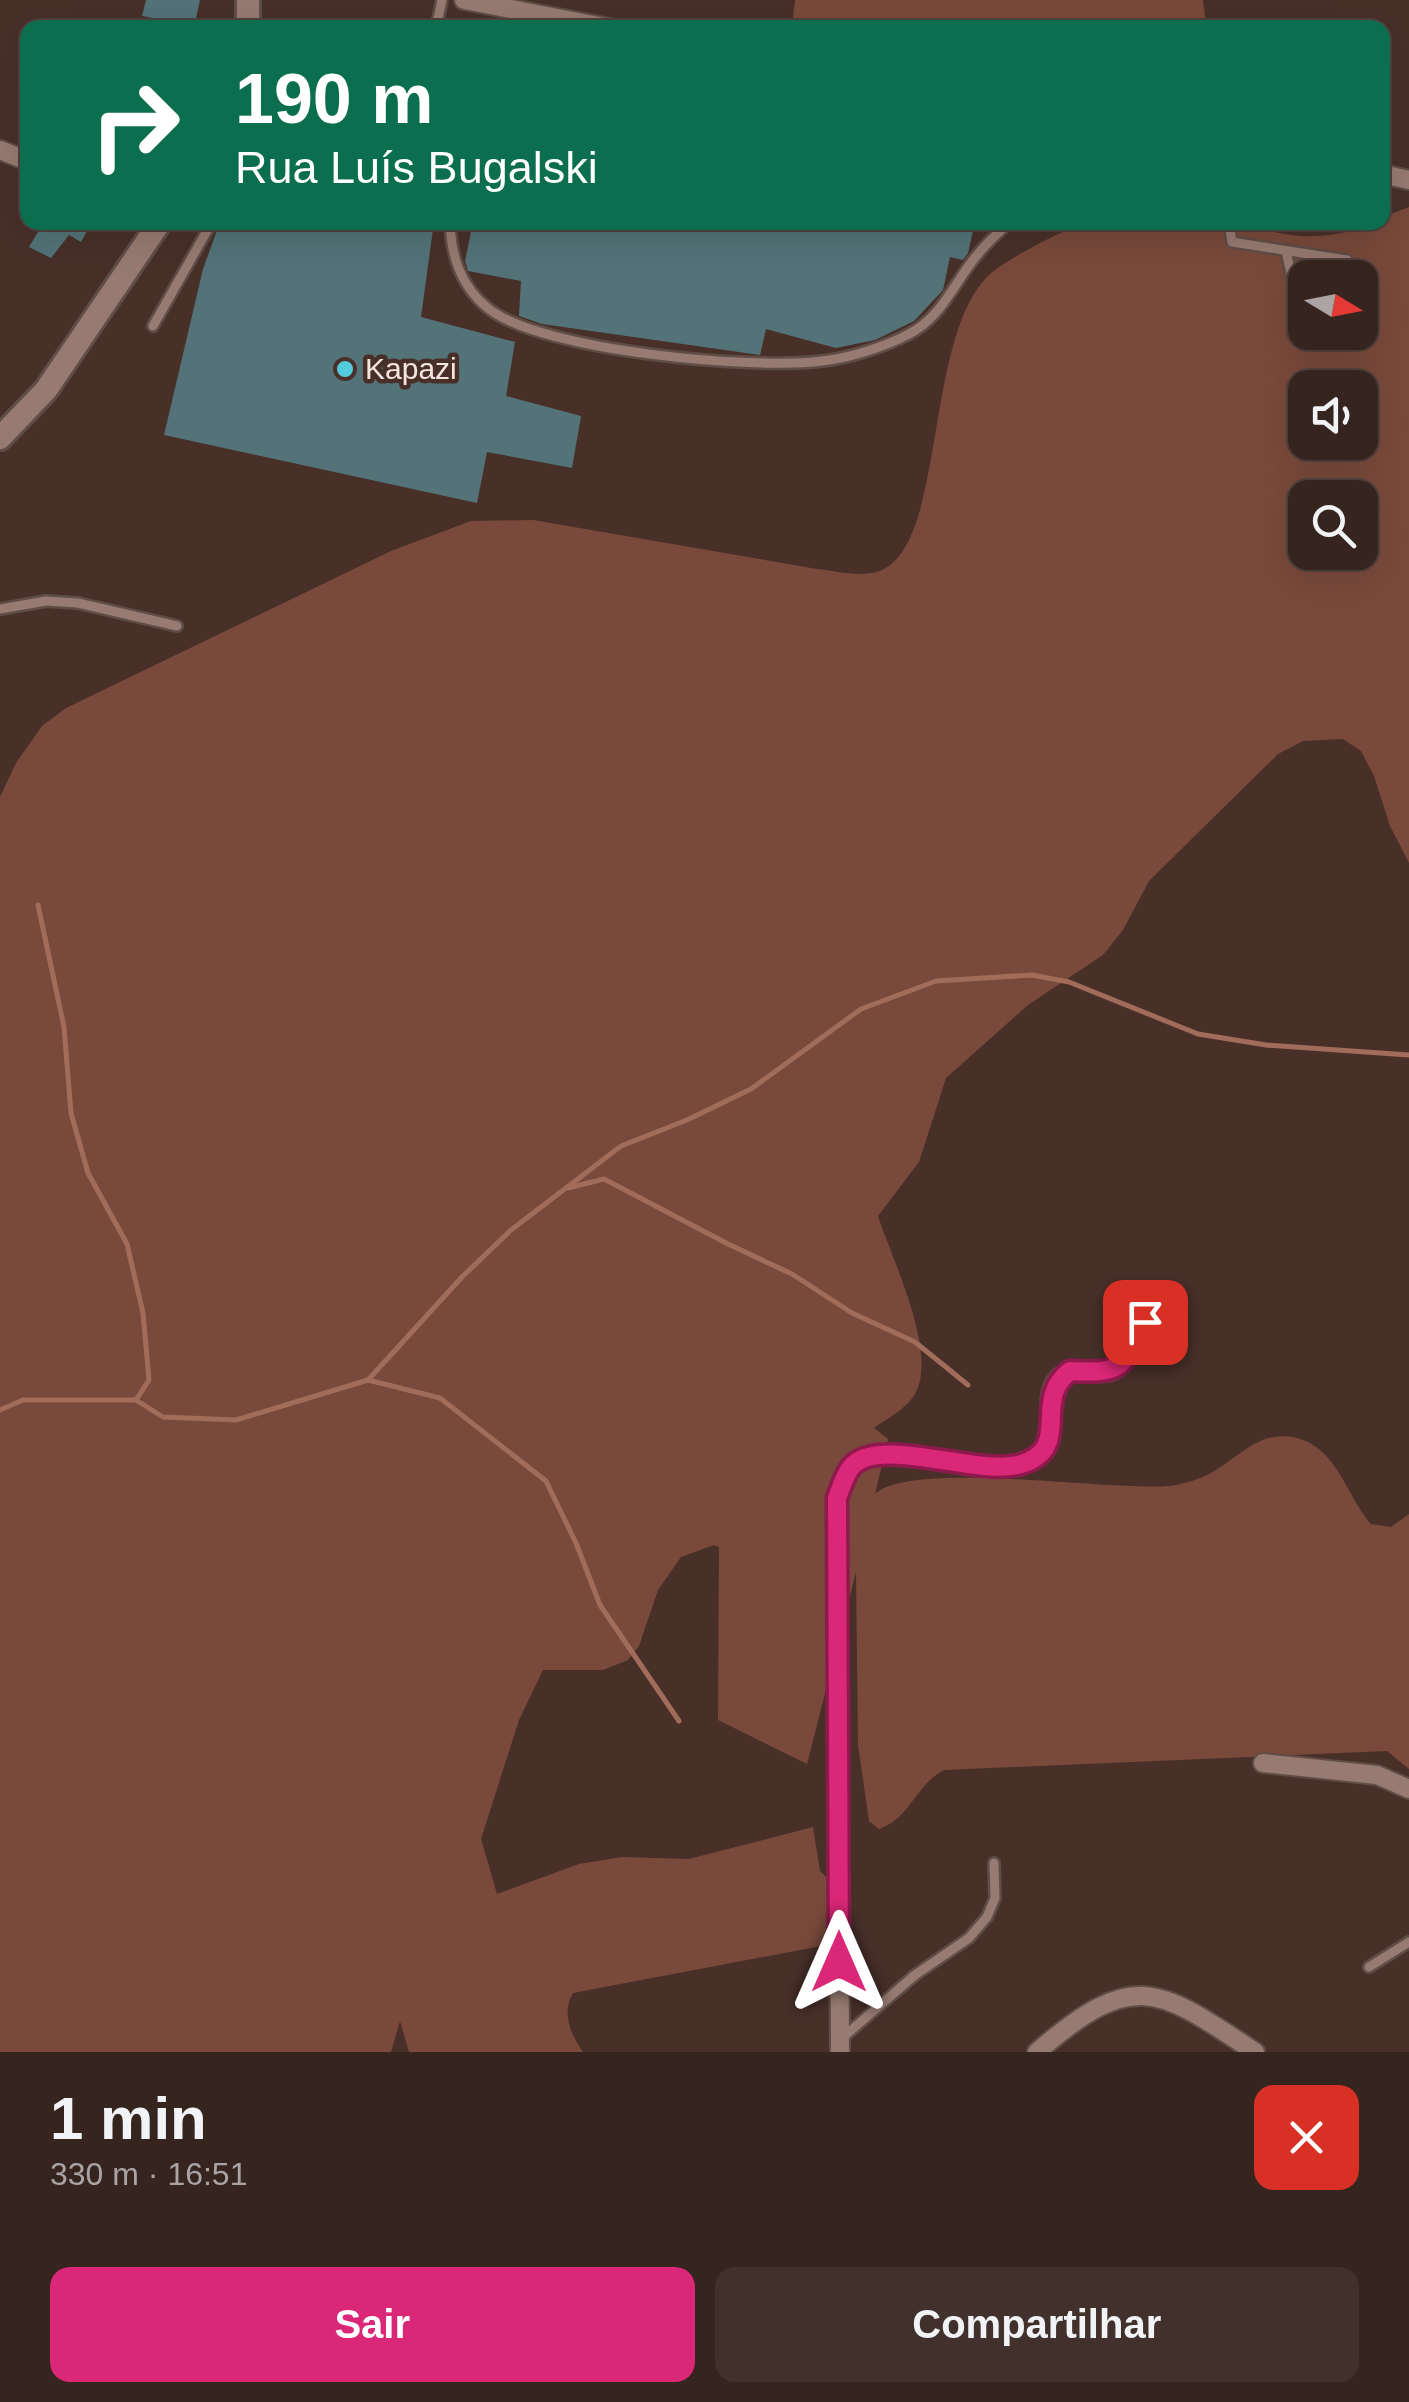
<!DOCTYPE html>
<html lang="pt">
<head>
<meta charset="utf-8">
<style>
	:root { --surface:#36241f; --page:#41302c; --text:#f1f3f6; --muted:#aaa4a4; --line:#50413d; --accent:#db2777 }
	body { margin:0; font-family:Arial,sans-serif; background:var(--page); color:var(--text); height:100vh; display:flex; flex-direction:column; font-size:38px; white-space:nowrap }
	* { box-sizing:border-box; margin:0 }
	p { font-size:32px; color:var(--muted) }
	.icon { flex:none; width:55px; height:55px; fill:none; stroke:currentColor; stroke-width:2; stroke-linecap:round; stroke-linejoin:round }
	.map { position:relative; height:2052px; overflow:hidden }
	.sheet { display:flex; flex-direction:column; background:var(--surface); flex:1 }
	.sheet>* { flex:none }
	.top-card { position:absolute; left:20px; top:20px; width:1370px; height:210px; border-radius:20px; box-shadow:0 10px 40px #0002,0 0 0 2px var(--line); background:#0b6e4f; color:#fff; overflow:hidden }
	.needle { width:65px; rotate:100deg }
	.buttons { position:absolute; left:1288px; top:260px; display:grid; gap:20px }
	.buttons a { display:grid; place-items:center; width:90px; height:90px; border-radius:20px; background:var(--surface); box-shadow:0 10px 40px #0002,0 0 0 2px var(--line); font-size:50px }
	.pin { position:absolute; display:grid; place-items:center; width:85px; height:85px; color:#fff; margin:-42px; border-radius:20px; box-shadow:0 5px 15px #0006 }
	.me { position:absolute; width:110px; margin:-55px; rotate:0deg; stroke-linejoin:round; filter:drop-shadow(0 0 8px #0008) }
	.turn { display:flex; align-items:center; gap:35px; height:210px; padding:0 50px; font-size:45px }
	.turn .icon { width:130px; height:130px; stroke-width:2.5 }
	.turn b { display:block; font-size:70px; line-height:85px }
	.round { display:grid; place-items:center; flex:none; width:105px; height:105px; border-radius:20px; background:var(--page) }
	.summary { display:flex; align-items:center; justify-content:space-between; height:170px; padding:0 50px }
	h1 { font-size:60px; font-weight:800; line-height:75px }
	.cta { display:flex; gap:20px; margin-top:auto; padding:20px 50px }
	.cta a { flex:1; height:115px; border-radius:20px; background:var(--accent); color:#fff; font-size:40px; font-weight:800; line-height:115px; text-align:center }
	.cta a+a { background:var(--page); color:var(--text) }
	.map>svg:first-child { display:block }
</style>
</head>
<body>
<div class="map">
<svg width="1409" height="2052" viewBox="0 0 1409 2052">
	<rect width="100%" height="100%" fill="#483029"/>
	<g fill="#794a3b" fill-rule="evenodd">
		<polygon points="795,0 1203,0 1206,27 792,27"/>
		<path d="M 1409,207 L 1409,863 L 1390,826 L 1374,776 L 1361,751 L 1343,739 L 1303,741 L 1278,754 L 1149,881 L 1123,930 L 1103,955 L 1028,1005 L 946,1078 L 919,1162 L 878,1216 C 892,1259 937,1350 916,1392 C 908,1408 888,1418 874,1428 L 888,1439 L 875,1494 C 911,1460 1110,1491 1168,1486 C 1181,1485 1200,1479 1211,1473 C 1238,1458 1259,1431 1292,1437 C 1337,1445 1345,1494 1371,1524 L 1391,1527 L 1409,1514 L 1409,1769 L 1387,1751 L 944,1770 C 915,1785 911,1818 879,1829 L 869,1821 L 858,1745 L 856,1572 L 807,1764 L 718,1720 L 719,1547 L 714,1545 L 681,1557 L 658,1590 L 639,1646 L 628,1660 L 603,1670 L 543,1670 L 519,1720 L 481,1839 L 497,1894 L 579,1864 L 622,1857 L 689,1859 L 813,1827 L 820,1871 L 838,1888 L 835,1909 L 827,1913 L 832,1944 L 573,1993 C 561,2013 571,2035 583,2052 L 409,2052 L 400,2021 L 391,2052 L 0,2052 L 0,797 L 16,763 L 42,726 L 66,708 L 391,551 L 471,521 L 533,520 L 817,569 C 837,571 865,579 884,569 C 948,536 923,324 995,270 C 1013,257 1067,226 1090,223 C 1106,220 1126,223 1143,223 C 1170,223 1199,219 1226,223 C 1251,226 1276,234 1301,236 C 1318,237 1337,235 1354,230 C 1364,227 1371,223 1382,222 L 1383,217 ZM 1305,278 L 1360,278 L 1360,332 L 1305,332 ZM 1305,388 L 1360,388 L 1360,442 L 1305,442 ZM 1305,498 L 1360,498 L 1360,552 L 1305,552 Z"/>
	</g>
	<g fill="none" stroke-linecap="round" stroke-linejoin="round">
		<g stroke="#a26c5a" stroke-width="5">
			<polyline points="38,905 64,1027 71,1113 88,1173 127,1244 143,1313 149,1380 136,1400"/>
			<polyline points="568,1188 604,1179 728,1244 792,1274 852,1313 915,1342 968,1385"/>
			<polyline points="368,1380 440,1398 546,1481 576,1543 600,1605 679,1721"/>
			<polyline points="0,1410 23,1400 136,1400 163,1417 236,1420 368,1380 462,1277 511,1230 621,1146 687,1120 751,1089 861,1009 936,981 1032,975 1069,982 1198,1034 1266,1045 1409,1055"/>
		</g>
	</g>
	<g fill="#537378">
		<polygon points="146,0 200,0 194,28 174,28 175,22 142,16"/>
		<polygon points="44,222 92,222 81,242 69,235 51,258 29,247"/>
		<polygon points="220,222 434,222 421,317 515,342 506,396 581,416 572,468 487,452 477,503 164,435 203,269"/>
		<polygon points="473,222 975,222 968,253 963,260 950,257 943,290 914,321 875,340 836,348 766,329 760,355 542,324 519,316 521,281 468,271 467,267 465,261"/>
	</g>
	<g fill="none" stroke-linecap="round" stroke-linejoin="round">
		<g stroke="#614d47" stroke-width="14">
			<g id="lane">
				<polyline points="436,28 442,0"/>
				<path d="M 450,222 C 451,257 461,287 489,309 C 543,351 753,370 822,361 C 850,358 884,347 909,334 C 938,319 950,292 968,267 C 979,251 995,235 1010,222"/>
				<polyline points="1229,222 1232,242 1347,260"/>
				<polyline points="1286,251 1295,291 1305,295"/>
				<polyline points="153,326 212,222"/>
				<polyline points="0,609 46,601 78,603 177,626"/>
				<polyline points="1369,1967 1409,1942"/>
				<polyline points="841,2039 915,1975 969,1938 987,1917 995,1898 994,1863"/>
			</g>
		</g>
		<g stroke="#614d47" stroke-width="22">
			<g id="street">
				<polyline points="464,0 609,28"/>
				<polyline points="0,150 28,161"/>
				<polyline points="1382,174 1409,180"/>
				<polyline points="1263,1763 1377,1775 1409,1789"/>
				<path d="M 840,2052 L 837,1498 C 841,1488 846,1471 854,1464 C 893,1431 1000,1492 1041,1452 C 1062,1431 1040,1401 1058,1379 C 1073,1362 1099,1380 1117,1368 C 1131,1358 1138,1337 1145,1322"/>
				<path d="M 1037,2052 C 1134,1968 1157,1987 1255,2052"/>
			</g>
		</g>
		<g stroke="#614d47" stroke-width="28">
			<g id="secondary">
				<polyline points="248,28 248,0"/>
				<polyline points="0,438 46,390 160,222"/>
			</g>
		</g>
		<use href="#lane" stroke="#977b72" stroke-width="9"/>
		<use href="#street" stroke="#977b72" stroke-width="18"/>
		<use href="#secondary" stroke="#977b72" stroke-width="22"/>
	</g>
	<g fill="none" stroke-linecap="round" stroke-linejoin="round">
		<g stroke="#8e194d" stroke-width="25">
			<path id="route" d="M 839,1962 L 837,1498 C 841,1488 846,1471 854,1464 C 885,1437 980,1477 1021,1464 C 1074,1448 1031,1400 1070,1371 C 1122,1374 1123,1368 1145,1322"/>
		</g>
		<use href="#route" stroke="#db2777" stroke-width="18"/>
	</g>
	<circle fill="#53cbdb" stroke="#483029" stroke-width="4" cx="345" cy="369" r="10"/>
	<g text-anchor="middle" stroke-width="9" stroke-linejoin="round" paint-order="stroke">
		<g font-size="30" fill="#f5e5e0" stroke="#483029" text-anchor="start">
			<text x="365" y="379">Kapazi</text>
		</g>
	</g>
</svg>
<div class="buttons">
<a><svg class="needle" viewBox="-14 -14 28 28"><path d="M0-13l5 13h-10z" fill="#e53935"/><path d="M0 13l5-13h-10z" fill="#aaa4a4"/></svg></a>
<a><svg class="icon" aria-label="sound" viewBox="0 0 24 24"><path d="M4 9h4l5-4v14l-5-4H4zM17 9q2 3 0 6"/></svg></a>
<a><svg class="icon" aria-label="search" viewBox="0 0 24 24"><circle cx="10" cy="10" r="6"/><path d="M15 15l6 6"/></svg></a>
</div>
<div class="pin" style="left:1145px;top:1322px;background:#d93025"><svg class="icon" aria-label="arrive" viewBox="0 0 24 24"><path d="M6 21V4h12l-3 4 3 4H6"/></svg></div>
<svg class="me" style="left:839px;top:1962px" viewBox="-20 -20 40 40"><path d="M0-17L14 15 0 8-14 15z" fill="#db2777" stroke="#fff" stroke-width="4"/></svg>
<div class="top-card">
<div class="turn"><svg class="icon" aria-label="right" viewBox="0 0 24 24"><path d="M7 20v-9h11M14 6l5 5-5 5"/></svg><div><b>190 m</b>Rua Luís Bugalski</div></div>
</div>
</div>
<section class="sheet">
<div class="summary"><div><h1>1 min</h1><p>330 m · 16:51</p></div><a class="round" style="background:#d93025;color:#fff"><svg class="icon" aria-label="close" viewBox="0 0 24 24"><path d="M6 6l12 12M18 6L6 18"/></svg></a></div>
<div class="cta"><a>Sair</a><a>Compartilhar</a></div>
</section>
</body>
</html>
